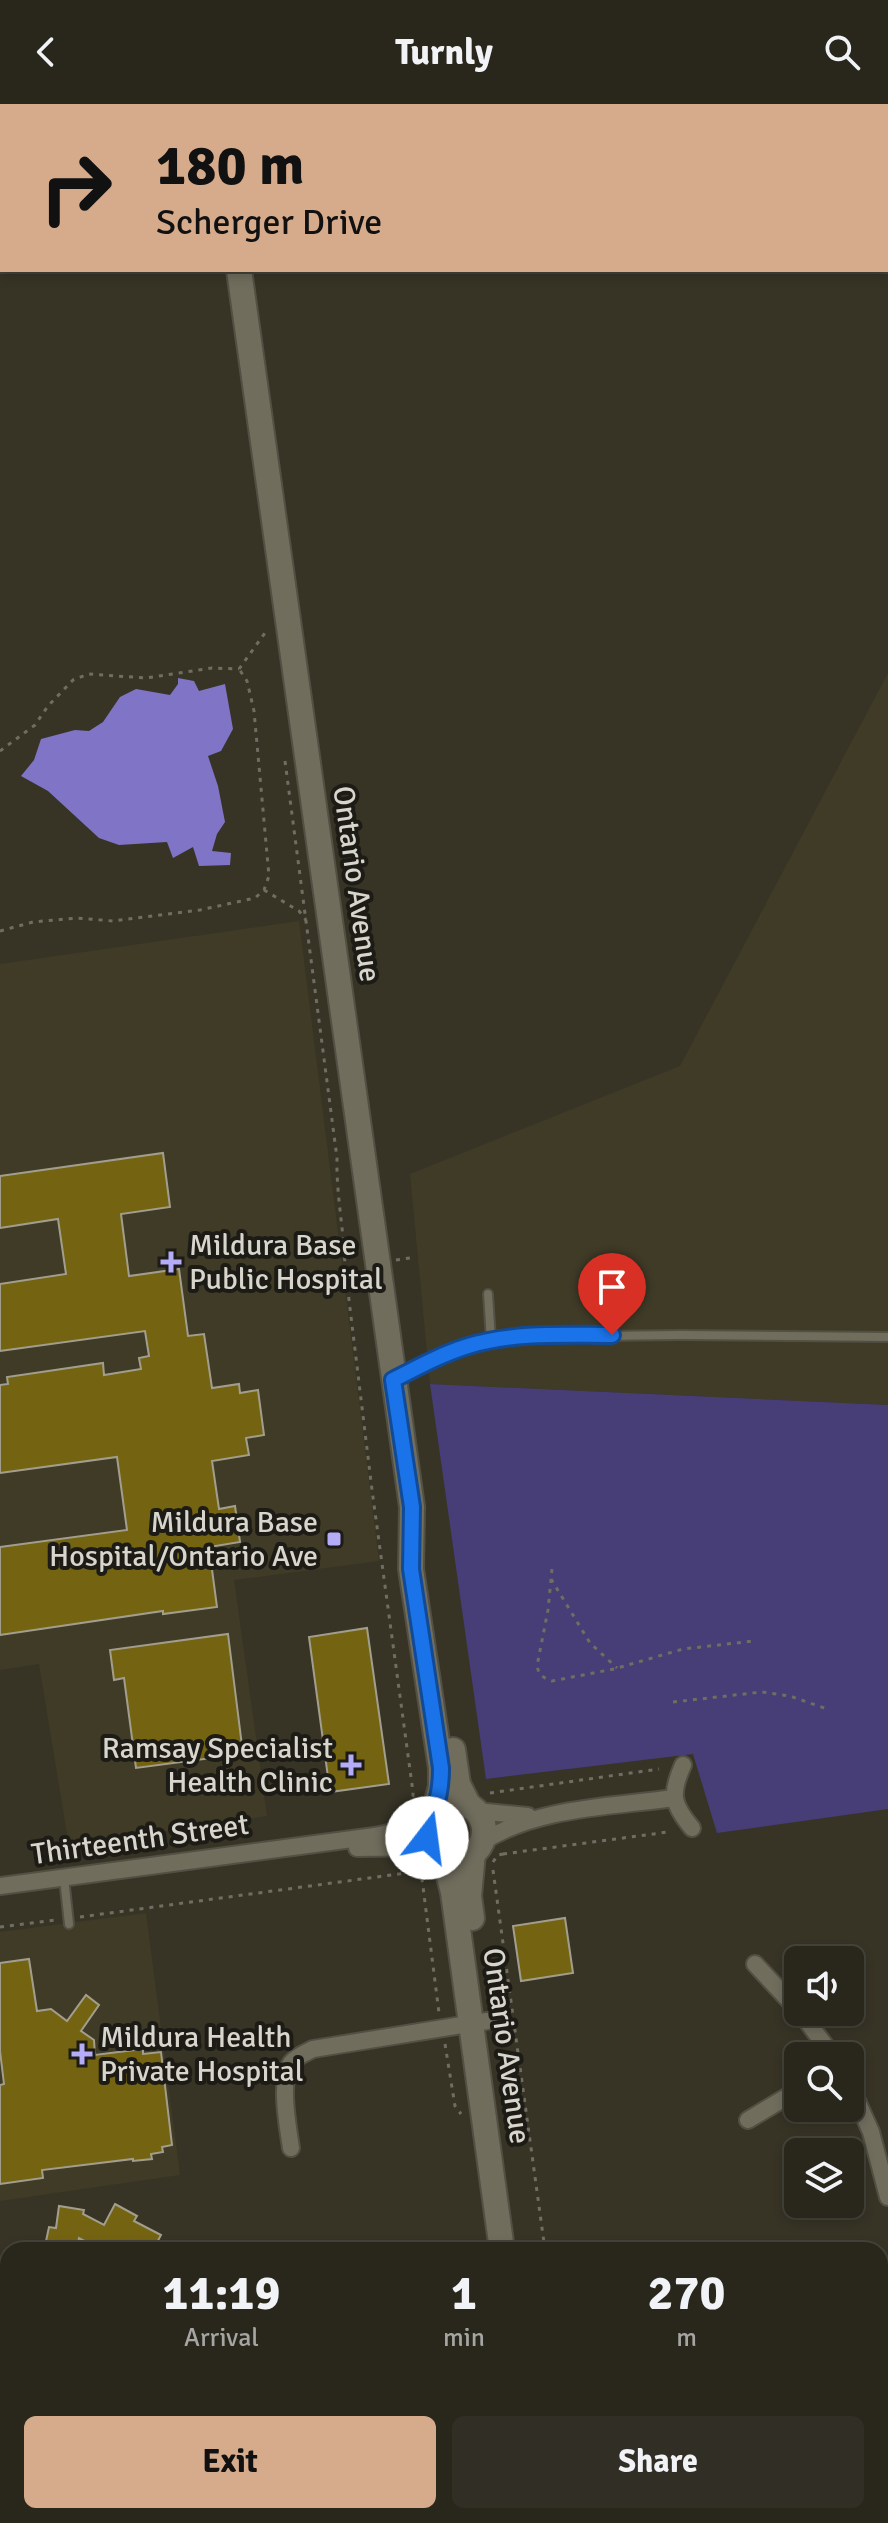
<!DOCTYPE html>
<html lang="en">
<head>
<meta charset="utf-8">
<style>
	:root { --surface:#29271c; --page:#312f25; --text:#f1f3f6; --muted:#a5a5a3; --line:#45443b; --accent:#d6ab8b }
	body { margin:0; font-family:Signika,sans-serif; background:var(--page); color:var(--text); height:100vh; display:flex; flex-direction:column; font-size:30px; white-space:nowrap }
	* { box-sizing:border-box; margin:0 }
	p { font-size:26px; color:var(--muted) }
	.icon { flex:none; width:44px; height:44px; fill:none; stroke:currentColor; stroke-width:2; stroke-linecap:round; stroke-linejoin:round }
	.map { position:relative; flex:1; overflow:hidden }
	.side { position:absolute; left:0px; top:2138px; width:888px; height:282px; display:flex; flex-direction:column; background:var(--surface); border-radius:24px 24px 0 0; box-shadow:0 4px 12px #0003,0 0 0 2px var(--line) }
	.side>* { flex:none }
	.banner { position:absolute; left:0px; top:0px; width:888px; height:168px; box-shadow:0 4px 12px #0003,0 0 0 2px var(--line); background:#d6ab8b; color:#111; overflow:hidden }
	.fabs { position:absolute; left:784px; top:1842px; display:grid; gap:16px }
	.fabs a { display:grid; place-items:center; width:80px; height:80px; border-radius:12px; background:var(--surface); box-shadow:0 4px 12px #0003,0 0 0 2px var(--line); font-size:40px }
	.pin { position:absolute; display:grid; place-items:center; width:68px; height:68px; color:#fff; margin:-82px -34px; border-radius:50% 50% 50% 0; rotate:-45deg; box-shadow:0 0 8px #0007 }
	.pin .icon { rotate:45deg }
	.me { position:absolute; width:88px; margin:-44px; rotate:15deg; stroke-linejoin:round; filter:drop-shadow(0 0 6px #0008) }
	.turn { display:flex; align-items:center; gap:28px; height:168px; padding:0 24px; font-size:36px }
	.turn .icon { width:104px; height:104px; stroke-width:2.5 }
	.turn b { display:block; font-size:56px; line-height:68px }
	.eta { display:flex; justify-content:space-evenly; align-items:center; height:136px; text-align:center }
	.eta b { font-size:48px; font-weight:800; line-height:56px }
	.button { display:flex; gap:16px; margin-top:auto; padding:16px 24px }
	.button a { flex:1; height:92px; border-radius:12px; background:var(--accent); color:#111; font-size:32px; font-weight:800; line-height:92px; text-align:center }
	.button a+a { background:var(--page); color:var(--text) }
	header { display:flex; justify-content:space-between; align-items:center; height:104px; padding:0 24px; background:var(--surface); font-size:36px; font-weight:800 }
	.map>svg:first-child { display:block }
</style>
</head>
<body>
<header><svg class="icon" aria-label="back" viewBox="0 0 24 24"><path d="M15 5l-7 7 7 7"/></svg>Turnly<svg class="icon" aria-label="search" viewBox="0 0 24 24"><circle cx="10" cy="10" r="6"/><path d="M15 15l6 6"/></svg></header>
<div class="map">
<svg width="888" height="2419" viewBox="0 0 888 2419">
	<rect width="100%" height="100%" fill="#373426"/>
	<g fill="#403b27">
		<polygon points="888,569 888,1301 430,1280 410,1070 680,962"/>
		<polygon points="299,817 379,1457 234,1476 267,1712 69,1742 39,1560 0,1566 0,860"/>
		<polygon points="146,1809 180,2071 0,2097 0,1828"/>
	</g>
	<g fill="#473d77">
		<polygon points="430,1280 888,1301 888,1705 717,1729 693,1650 486,1675"/>
		<polygon points="0,2362 8,2362 8,2412 82,2412 84,2419 0,2419"/>
	</g>
	<polygon fill="#8074c6" points="178,574 194,577 199,587 225,580 233,625 221,647 208,652 218,682 225,718 217,730 212,747 231,749 230,761 199,762 193,743 173,754 167,738 119,741 99,734 48,687 21,672 34,656 41,635 75,626 89,627 103,618 120,593 136,585 170,591 178,580"/>
	<g fill="#746412" stroke="#a29e8e" stroke-width="2">
		<polygon points="163,1049 170,1103 121,1110 129,1172 179,1165 188,1232 204,1230 212,1284 239,1280 240,1289 258,1286 264,1331 246,1334 249,1351 212,1357 219,1405 235,1402 240,1438 209,1443 217,1503 163,1510 163,1507 0,1531 0,1443 127,1426 117,1353 0,1369 0,1281 8,1280 7,1273 103,1259 104,1271 141,1265 139,1254 149,1252 145,1227 0,1247 0,1180 66,1170 58,1115 0,1124 0,1072"/>
		<polygon points="367,1524 389,1680 330,1688 309,1533"/>
		<polygon points="228,1530 243,1650 136,1664 124,1574 114,1576 110,1546"/>
		<polygon points="565,1814 573,1869 521,1877 513,1822"/>
		<polygon points="29,1855 37,1907 51,1905 67,1917 86,1891 99,1901 81,1927 94,1936 95,1951 143,1945 143,1950 161,1948 172,2041 162,2043 163,2048 151,2050 152,2055 133,2057 133,2055 42,2066 43,2074 0,2080 0,1981 4,1980 0,1947 0,1859"/>
		<polygon points="115,2100 137,2112 134,2117 161,2131 153,2146 101,2146 79,2134 77,2146 56,2146 56,2144 45,2142 49,2123 56,2124 59,2102 84,2106 83,2110 104,2121"/>
	</g>
	<g fill="none" stroke-linecap="round" stroke-linejoin="round">
		<g stroke="#524f43" stroke-width="12">
			<g id="lane">
				<polyline points="488,1190 491,1236"/>
				<path d="M 398,1273 C 436,1254 472,1238 516,1233 L 681,1231 L 888,1233"/>
				<polyline points="64,1774 69,1820"/>
			</g>
		</g>
		<g stroke="#524f43" stroke-width="20">
			<g id="street">
				<path d="M 683,1661 C 670,1690 672,1700 692,1724"/>
				<polyline points="476,1707 528,1712"/>
				<path d="M 482,1738 C 538,1703 610,1703 674,1694"/>
				<polyline points="357,1744 431,1743"/>
				<polyline points="0,1782 375,1732 393,1728 429,1715"/>
				<polyline points="755,1860 798,1906"/>
				<polyline points="800,1908 833,1952"/>
				<polyline points="850,1981 871,2028 888,2093"/>
				<polyline points="748,2016 798,1986"/>
				<path d="M 291,2044 C 288,2023 279,1977 291,1959 C 297,1952 305,1949 313,1945 L 487,1917"/>
				<polyline points="880,2280 888,2279"/>
				<polyline points="813,2412 814,2419"/>
			</g>
		</g>
		<g stroke="#524f43" stroke-width="28">
			<g id="secondary">
				<polyline points="216,0 217,2"/>
				<polyline points="239,166 412,1403 411,1465 441,1664 441,1683 434,1707"/>
				<polyline points="453,1646 458,1680 469,1702"/>
				<circle cx="455" cy="1727" r="29"/>
				<polyline points="438,1750 446,1761 453,1788 502,2146"/>
				<polyline points="472,1814 469,1792 473,1749"/>
				<polyline points="553,2412 554,2419"/>
			</g>
		</g>
		<g stroke="#706e62" stroke-width="3" stroke-dasharray="4 6" stroke-linecap="butt">
			<polyline points="239,565 267,526"/>
			<polyline points="0,647 35,621 48,602 73,576 88,570 146,574 212,564 239,565"/>
			<path d="M 285,657 L 337,1054 C 336,1090 344,1126 345,1163 L 372,1386 L 413,1688 L 413,1692 L 406,1702 L 407,1707"/>
			<polyline points="264,786 299,807 306,816"/>
			<polyline points="0,827 33,818 77,814 113,817 200,806 255,794 264,786 269,772 254,607 247,577 239,565"/>
			<polyline points="396,1156 410,1154"/>
			<path d="M 552,1465 L 548,1506 L 537,1562 C 539,1571 543,1574 552,1577 L 614,1565 L 683,1545 L 754,1537"/>
			<polyline points="551,1475 590,1539 617,1564"/>
			<polyline points="673,1598 762,1588 790,1592 827,1605"/>
			<polyline points="490,1689 659,1665"/>
			<polyline points="503,1750 668,1728"/>
			<polyline points="414,1758 414,1762 421,1767 439,1909"/>
			<polyline points="493,1758 498,1751 503,1750 503,1744"/>
			<polyline points="493,1766 545,2146"/>
			<polyline points="80,1813 421,1767"/>
			<polyline points="0,1823 56,1816"/>
			<polyline points="445,1940 455,2002 461,2010"/>
			<polyline points="880,2244 888,2243"/>
			<polyline points="880,2316 888,2315"/>
			<polyline points="0,2392 8,2391"/>
			<polyline points="64,2412 66,2419"/>
			<polyline points="508,2412 509,2419"/>
			<polyline points="582,2412 583,2419"/>
		</g>
		<use href="#lane" stroke="#706d5d" stroke-width="8"/>
		<use href="#street" stroke="#706d5d" stroke-width="16"/>
		<use href="#secondary" stroke="#706d5d" stroke-width="24"/>
	</g>
	<g fill="none" stroke-linecap="round" stroke-linejoin="round">
		<g stroke="#114b97" stroke-width="20">
			<path id="route" d="M 427,1734 C 426,1721 431,1715 435,1703 C 440,1690 441,1678 441,1664 L 411,1465 L 412,1403 L 393,1276 C 418,1263 442,1250 468,1242 C 514,1228 564,1231 612,1231"/>
		</g>
		<use href="#route" stroke="#1a73e8" stroke-width="14"/>
	</g>
	<g fill="#b5acf8" stroke="#1c1b15" stroke-width="3">
		<path d="M167 1146h8v8h8v8h-8v8h-8v-8h-8v-8h8z"/>
		<rect x="326" y="1427" width="16" height="16" rx="4"/>
		<path d="M347 1649h8v8h8v8h-8v8h-8v-8h-8v-8h8z"/>
		<path d="M78 1938h8v8h8v8h-8v8h-8v-8h-8v-8h8z"/>
	</g>
	<g text-anchor="middle" stroke-width="8" stroke-linejoin="round" paint-order="stroke">
		<g font-size="30" fill="#d7d5cc" stroke="#1c1b15">
			<text transform="translate(357 780) rotate(82)" y="10">Ontario Avenue</text>
			<text transform="translate(140 1735) rotate(-8)" y="10">Thirteenth Street</text>
			<text transform="translate(507 1942) rotate(82)" y="10">Ontario Avenue</text>
		</g>
		<g font-size="30" fill="#d7d5cc" stroke="#1c1b15" text-anchor="start">
			<text x="189" y="1151">Mildura Base<tspan x="189" dy="34">Public Hospital</tspan></text>
			<text x="318" y="1428" text-anchor="end">Mildura Base<tspan x="318" dy="34">Hospital/Ontario Ave</tspan></text>
			<text x="333" y="1654" text-anchor="end">Ramsay Specialist<tspan x="333" dy="34">Health Clinic</tspan></text>
			<text x="100" y="1943">Mildura Health<tspan x="100" dy="34">Private Hospital</tspan></text>
		</g>
	</g>
</svg>
<div class="fabs">
<a><svg class="icon" aria-label="sound" viewBox="0 0 24 24"><path d="M4 9h4l5-4v14l-5-4H4zM17 9q2 3 0 6"/></svg></a>
<a><svg class="icon" aria-label="search" viewBox="0 0 24 24"><circle cx="10" cy="10" r="6"/><path d="M15 15l6 6"/></svg></a>
<a><svg class="icon" aria-label="layers" viewBox="0 0 24 24"><path d="M12 4l9 5-9 5-9-5zM3 14l9 5 9-5"/></svg></a>
</div>
<div class="pin" style="left:612px;top:1231px;background:#d93025"><svg class="icon" aria-label="arrive" viewBox="0 0 24 24"><path d="M6 21V4h12l-3 4 3 4H6"/></svg></div>
<svg class="me" style="left:427px;top:1734px" viewBox="-20 -20 40 40"><circle r="19" fill="#fff"/><path d="M0-13L10 11 0 6-10 11z" fill="#1a73e8"/></svg>
<div class="banner">
<div class="turn"><svg class="icon" aria-label="right" viewBox="0 0 24 24"><path d="M7 20v-9h11M14 6l5 5-5 5"/></svg><div><b>180 m</b>Scherger Drive</div></div>
</div>
<section class="side">
<div class="eta">
<div><b>11:19</b><p>Arrival</p></div>
<div><b>1</b><p>min</p></div>
<div><b>270</b><p>m</p></div>
</div>
<div class="button"><a>Exit</a><a>Share</a></div>
</section>
</div>
</body>
</html>
